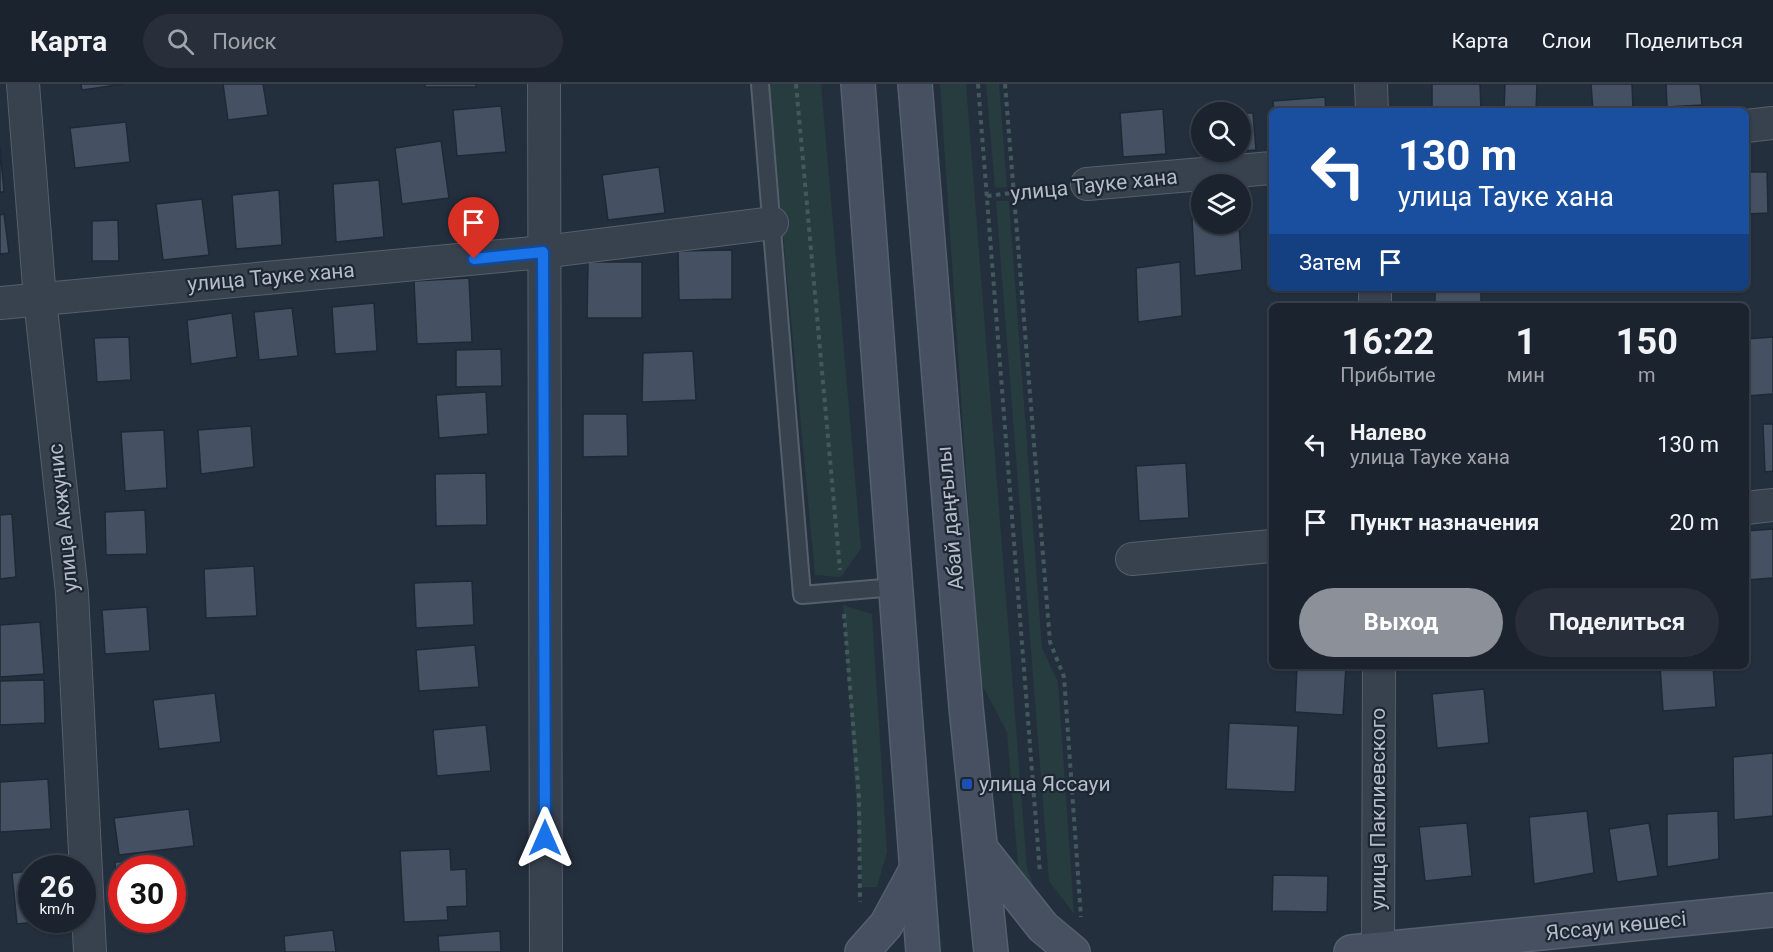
<!DOCTYPE html>
<html lang="ru">
<head>
<meta charset="utf-8">
<style>
	:root { --surface:#1b232e; --page:#282f3a; --text:#f1f3f6; --muted:#a0a4aa; --line:#39404a; --accent:#8c9099 }
	body { margin:0; font-family:Roboto,sans-serif; background:var(--page); color:var(--text); height:100vh; display:flex; flex-direction:column; font-size:22px; white-space:nowrap }
	* { box-sizing:border-box; margin:0 }
	p { font-size:20px; color:var(--muted) }
	.icon { flex:none; width:33px; height:33px; fill:none; stroke:currentColor; stroke-width:2; stroke-linecap:round; stroke-linejoin:round }
	.map { position:relative; flex:1; overflow:hidden }
	.side { position:absolute; left:1269px; top:219px; width:480px; height:366px; display:flex; flex-direction:column; background:var(--surface); border-radius:9px; box-shadow:0 2px 4px #0004,0 0 0 2px var(--line) }
	.side>* { flex:none }
	.top-card { position:absolute; left:1269px; top:24px; width:480px; height:183px; border-radius:9px; box-shadow:0 2px 4px #0004,0 0 0 2px var(--line); background:#1a4fa0; color:#fff; overflow:hidden }
	.buttons { position:absolute; left:1191px; top:18px; display:grid; gap:12px }
	.buttons a { display:grid; place-items:center; width:60px; height:60px; border-radius:50%; background:var(--surface); box-shadow:0 2px 4px #0004,0 0 0 2px var(--line); font-size:30px }
	.speed { position:absolute; left:18px; top:771px; display:flex; gap:12px; font-size:30px; font-weight:700; text-align:center }
	.speed>* { display:grid; place-content:center; width:78px; height:78px; border-radius:50%; background:var(--surface); box-shadow:0 2px 4px #0004,0 0 0 2px var(--line); line-height:1 }
	.speed small { font-size:15px; font-weight:400 }
	.speed .limit { border:9px solid #d22; background:#fff; color:#111 }
	.pin { position:absolute; display:grid; place-items:center; width:51px; height:51px; color:#fff; margin:-62px -26px; border-radius:50% 50% 50% 0; rotate:-45deg; box-shadow:0 0 6px #0007 }
	.pin .icon { rotate:45deg }
	.me { position:absolute; width:66px; margin:-33px; rotate:0deg; stroke-linejoin:round; filter:drop-shadow(0 0 4px #0008) }
	.turn { display:flex; align-items:center; gap:21px; height:126px; padding:0 30px; font-size:27px }
	.turn .icon { width:78px; height:78px; stroke-width:2.5 }
	.turn b { display:block; font-size:42px; line-height:51px }
	.then { display:flex; align-items:center; height:57px; padding:0 30px; background:#0003; gap:12px; font-size:22px }
	.eta { display:flex; justify-content:space-evenly; align-items:center; height:102px; text-align:center }
	.eta b { font-size:36px; font-weight:700; line-height:42px }
	.button { display:flex; gap:12px; margin-top:auto; padding:12px 30px }
	.button a { flex:1; height:69px; border-radius:36px; background:var(--accent); color:#fff; font-size:24px; font-weight:700; line-height:69px; text-align:center }
	.button a+a { background:var(--page); color:var(--text) }
	ul { padding:0; list-style:none }
	li { display:flex; align-items:center; gap:18px; height:78px; padding:0 30px }
	li div { flex:1 }
	li b { display:block; font-size:22px }
	li em { font-style:normal }
	header { display:flex; align-items:center; gap:36px; box-sizing:border-box; height:84px; padding:0 30px; background:var(--surface); border-bottom:2px solid var(--line) }
	header strong { font-size:28px }
	nav { display:flex; gap:33px; margin-inline-start:auto; font-size:21px }
	.search { width:420px; height:54px; background:var(--page); display:flex; align-items:center; gap:15px; box-sizing:border-box; padding:0 21px; border-radius:33px; color:var(--muted); font-size:22px }
	.map>svg:first-child { display:block }
</style>
</head>
<body>
<header>
<strong>Карта</strong>
<div class="search"><svg class="icon" aria-label="search" viewBox="0 0 24 24"><circle cx="10" cy="10" r="6"/><path d="M15 15l6 6"/></svg>Поиск</div>
<nav><a>Карта</a><a>Слои</a><a>Поделиться</a></nav>
</header>
<div class="map">
<svg width="1773" height="868" viewBox="0 0 1773 868">
	<rect width="100%" height="100%" fill="#242f3e"/>
	<g fill="#263c3f">
		<polygon points="769,0 821,0 861,464 841,493 815,491"/>
		<polygon points="940,0 966,0 1027,785 1035,806 1018,782 1007,648 980,597"/>
		<polygon points="986,0 999,0 1007,103 995,104"/>
		<polygon points="996,117 1009,117 1042,564 1058,598 1074,830 1049,797"/>
		<polygon points="843,521 872,530 887,768 877,803 862,803"/>
	</g>
	<g fill="#455162" stroke="#1f2835" stroke-width="1.5">
		<polygon points="81,0 124,0 82,6"/>
		<polygon points="223,0 263,0 268,31 228,36"/>
		<rect x="425" y="0" width="51" height="3"/>
		<polygon points="1432,0 1480,0 1481,27 1432,27"/>
		<polygon points="1505,0 1537,0 1536,27 1504,27"/>
		<polygon points="1591,0 1632,0 1633,25 1593,27"/>
		<polygon points="1666,0 1700,0 1702,21 1667,23"/>
		<polygon points="1325,13 1326,27 1274,27 1273,17"/>
		<polygon points="501,22 506,68 457,72 453,26"/>
		<polygon points="1163,25 1166,70 1123,73 1120,29"/>
		<polygon points="1240,29 1253,29 1256,66 1240,67"/>
		<polygon points="1196,32 1202,32 1202,68 1232,68 1198,69"/>
		<polygon points="126,38 130,78 75,84 70,44"/>
		<polygon points="441,57 449,114 402,120 395,64"/>
		<polygon points="0,63 4,108 0,108"/>
		<polygon points="659,83 665,129 608,136 602,91"/>
		<polygon points="1746,88 1767,88 1768,129 1746,130"/>
		<polygon points="379,96 384,153 336,158 333,100"/>
		<polygon points="279,106 282,161 236,165 232,111"/>
		<polygon points="202,115 209,171 163,176 156,120"/>
		<polygon points="4,130 9,169 0,170 0,131"/>
		<polygon points="1202,133 1202,140 1239,140 1242,186 1195,192 1192,134"/>
		<polygon points="118,136 119,177 92,177 92,137"/>
		<polygon points="732,166 732,215 679,216 678,167"/>
		<polygon points="588,178 642,178 642,234 587,234"/>
		<polygon points="1180,178 1182,232 1138,238 1136,184"/>
		<polygon points="469,194 472,258 417,260 414,197"/>
		<rect x="1435" y="204" width="46" height="18"/>
		<polygon points="374,219 377,267 335,270 332,223"/>
		<polygon points="292,224 298,272 259,276 254,228"/>
		<polygon points="232,229 237,273 191,280 187,236"/>
		<polygon points="129,253 131,296 97,298 94,254"/>
		<polygon points="1773,253 1773,310 1746,312 1746,255"/>
		<polygon points="501,265 502,302 456,303 456,266"/>
		<polygon points="693,267 696,316 642,318 643,269"/>
		<polygon points="486,308 488,350 439,354 436,311"/>
		<polygon points="583,330 627,330 628,372 583,373"/>
		<polygon points="1763,340 1773,340 1773,387 1765,388"/>
		<polygon points="251,342 254,383 201,390 198,346"/>
		<polygon points="164,346 167,404 125,407 121,348"/>
		<polygon points="1186,379 1189,434 1139,437 1136,382"/>
		<polygon points="486,389 487,441 436,442 435,390"/>
		<polygon points="145,426 147,470 106,471 105,428"/>
		<polygon points="12,430 16,493 0,495 0,431"/>
		<polygon points="1773,445 1773,494 1746,496 1746,447"/>
		<polygon points="254,482 257,532 206,534 204,485"/>
		<polygon points="472,497 474,541 416,544 414,499"/>
		<polygon points="147,523 150,567 105,570 102,526"/>
		<polygon points="40,538 44,590 0,593 0,541"/>
		<polygon points="475,561 479,603 419,607 416,566"/>
		<polygon points="1297,582 1346,582 1343,631 1295,628"/>
		<polygon points="1660,582 1713,582 1716,623 1663,627"/>
		<polygon points="44,596 45,639 0,641 0,597"/>
		<polygon points="1484,605 1489,659 1437,664 1432,610"/>
		<polygon points="215,609 221,658 159,665 153,616"/>
		<polygon points="1229,639 1298,642 1295,708 1226,705"/>
		<polygon points="486,641 491,687 437,692 433,646"/>
		<polygon points="1773,669 1773,732 1734,736 1733,673"/>
		<polygon points="48,695 51,745 0,748 0,698"/>
		<polygon points="189,725 194,762 119,771 114,734"/>
		<polygon points="1587,727 1594,789 1534,800 1529,733"/>
		<polygon points="1718,727 1719,775 1667,783 1667,730"/>
		<polygon points="1467,739 1472,792 1425,797 1419,743"/>
		<polygon points="1649,739 1658,792 1617,798 1609,745"/>
		<polygon points="450,765 451,786 466,785 467,822 447,823 448,836 404,838 400,767"/>
		<polygon points="146,776 146,784 122,784 122,809 117,810 115,778"/>
		<polygon points="32,787 32,836 53,836 17,840 12,789"/>
		<polygon points="1273,791 1328,792 1327,828 1272,827"/>
		<polygon points="333,846 336,868 285,868 284,852"/>
		<polygon points="500,847 501,868 439,868 438,852"/>
	</g>
	<g fill="none" stroke-linecap="round" stroke-linejoin="round">
		<g stroke="#565f6c" stroke-width="20">
			<polyline id="service" points="760,0 802,511 895,503"/>
		</g>
		<g stroke="#565f6c" stroke-width="34">
			<g id="minor">
				<polyline points="23,0 40,215 72,509 90,868"/>
				<polyline points="544,0 546,868"/>
				<polyline points="1371,0 1372,27"/>
				<polyline points="1746,42 1773,39"/>
				<polyline points="1087,100 1272,84"/>
				<polyline points="1375,204 1375,222"/>
				<polyline points="0,219 543,168 772,139"/>
				<polyline points="1746,424 1773,421"/>
				<polyline points="1132,475 1272,462"/>
				<polyline points="1378,868 1379,582"/>
			</g>
		</g>
		<g stroke="#565f6c" stroke-width="36">
			<g id="secondary">
				<polyline points="858,0 923,868"/>
				<polyline points="915,0 966,623 991,868"/>
				<polyline points="981,765 1043,843 1073,868"/>
				<polyline points="862,868 886,841 916,786"/>
				<polyline points="1351,868 1773,826"/>
			</g>
		</g>
		<g stroke="#44595c" stroke-width="4" stroke-dasharray="4.5 4.5" stroke-linecap="butt">
			<polyline points="796,0 840,486"/>
			<polyline points="978,0 1040,789"/>
			<polyline points="1005,0 1050,558 1064,593 1081,833"/>
			<polyline points="987,112 1058,103"/>
			<polyline points="844,530 859,714 860,818"/>
		</g>
		<use href="#service" stroke="#38414e" stroke-width="16"/>
		<use href="#minor" stroke="#38414e" stroke-width="32"/>
		<use href="#secondary" stroke="#465061" stroke-width="33"/>
	</g>
	<g fill="none" stroke-linecap="round" stroke-linejoin="round">
		<g stroke="#114b97" stroke-width="15">
			<polyline id="route" points="474,175 543,168 545,754"/>
		</g>
		<use href="#route" stroke="#1a73e8" stroke-width="10"/>
	</g>
	<rect fill="#1a4fb4" stroke="#1d2633" stroke-width="2" x="961" y="694" width="12" height="12" rx="3"/>
	<g text-anchor="middle" stroke-width="4.5" stroke-linejoin="round" paint-order="stroke">
		<g font-size="21" fill="#b4bcc9" stroke="#1d2633">
			<text transform="translate(1094 101) rotate(-6)" y="7">улица Тауке хана</text>
			<text transform="translate(271 193) rotate(-5)" y="7">улица Тауке хана</text>
			<text transform="translate(63 434) rotate(-96)" y="7">улица Акжунис</text>
			<text transform="translate(950 434) rotate(-95)" y="7">Абай даңғылы</text>
			<text transform="translate(1378 725) rotate(-90)" y="7">улица Паклиевского</text>
			<text transform="translate(1616 842) rotate(-6)" y="7">Яссауи көшесі</text>
		</g>
		<g font-size="21" fill="#b4bcc9" stroke="#1d2633" text-anchor="start">
			<text x="979" y="707">улица Яссауи</text>
		</g>
	</g>
</svg>
<div class="buttons">
<a><svg class="icon" aria-label="search" viewBox="0 0 24 24"><circle cx="10" cy="10" r="6"/><path d="M15 15l6 6"/></svg></a>
<a><svg class="icon" aria-label="layers" viewBox="0 0 24 24"><path d="M12 4l9 5-9 5-9-5zM3 14l9 5 9-5"/></svg></a>
</div>
<div class="speed"><div>26<small>km/h</small></div><div class="limit">30</div></div>
<div class="pin" style="left:474px;top:175px;background:#d93025"><svg class="icon" aria-label="arrive" viewBox="0 0 24 24"><path d="M6 21V4h12l-3 4 3 4H6"/></svg></div>
<svg class="me" style="left:545px;top:754px" viewBox="-20 -20 40 40"><path d="M0-17L14 15 0 8-14 15z" fill="#1a73e8" stroke="#fff" stroke-width="4"/></svg>
<div class="top-card">
<div class="turn"><svg class="icon" aria-label="left" viewBox="0 0 24 24"><path d="M17 20v-9H6M10 6l-5 5 5 5"/></svg><div><b>130 m</b>улица Тауке хана</div></div>
<div class="then">Затем<svg class="icon" aria-label="arrive" viewBox="0 0 24 24"><path d="M6 21V4h12l-3 4 3 4H6"/></svg></div>
</div>
<section class="side">
<div class="eta">
<div><b>16:22</b><p>Прибытие</p></div>
<div><b>1</b><p>мин</p></div>
<div><b>150</b><p>m</p></div>
</div>
<ul>
<li><svg class="icon" aria-label="left" viewBox="0 0 24 24"><path d="M17 20v-9H6M10 6l-5 5 5 5"/></svg><div><b>Налево</b><p>улица Тауке хана</p></div><em>130 m</em></li>
<li><svg class="icon" aria-label="arrive" viewBox="0 0 24 24"><path d="M6 21V4h12l-3 4 3 4H6"/></svg><div><b>Пункт назначения</b></div><em>20 m</em></li>
</ul>
<div class="button"><a>Выход</a><a>Поделиться</a></div>
</section>
</div>
</body>
</html>
